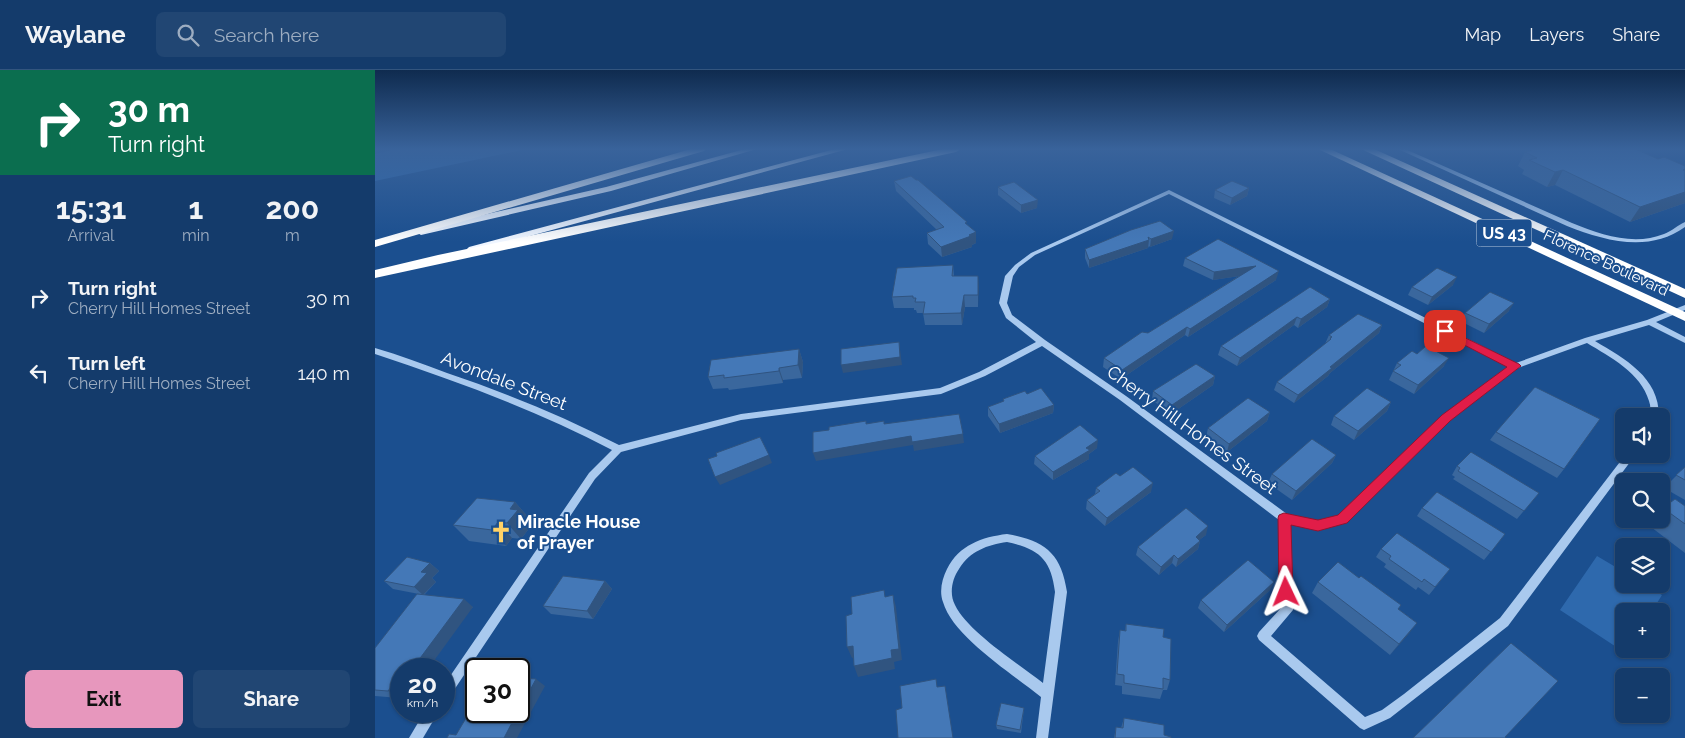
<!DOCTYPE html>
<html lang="en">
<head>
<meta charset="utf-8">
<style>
	:root { --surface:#143b6b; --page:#214673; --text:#f1f3f6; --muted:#9dadc1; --line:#33557e; --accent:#e797bd }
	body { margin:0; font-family:Raleway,sans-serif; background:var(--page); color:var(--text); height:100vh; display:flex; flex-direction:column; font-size:19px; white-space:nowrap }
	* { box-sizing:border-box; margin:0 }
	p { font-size:16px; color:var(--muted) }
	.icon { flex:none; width:28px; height:28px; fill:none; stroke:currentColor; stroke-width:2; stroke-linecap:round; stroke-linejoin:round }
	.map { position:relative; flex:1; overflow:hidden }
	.drawer { display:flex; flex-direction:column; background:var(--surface); width:375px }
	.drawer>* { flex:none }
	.top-card { background:#0b6e4f; color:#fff; overflow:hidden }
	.fabs { position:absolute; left:1240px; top:338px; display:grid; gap:10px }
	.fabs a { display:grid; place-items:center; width:55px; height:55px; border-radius:8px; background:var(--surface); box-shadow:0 1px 4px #0004,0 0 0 1px var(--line); font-size:25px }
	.speed { position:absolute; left:15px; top:588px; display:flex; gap:10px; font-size:25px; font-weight:700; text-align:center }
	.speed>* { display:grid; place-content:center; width:65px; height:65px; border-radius:50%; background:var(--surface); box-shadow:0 1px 4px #0004,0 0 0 1px var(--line); line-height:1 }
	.speed small { font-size:12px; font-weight:400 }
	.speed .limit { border:2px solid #111; border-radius:8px; background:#fff; color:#111 }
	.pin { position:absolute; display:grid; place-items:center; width:42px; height:42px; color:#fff; margin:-21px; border-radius:10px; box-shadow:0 2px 8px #0006 }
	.me { position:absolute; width:55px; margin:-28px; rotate:358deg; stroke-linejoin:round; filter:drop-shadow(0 0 4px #0008) }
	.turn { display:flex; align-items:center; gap:18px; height:105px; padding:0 25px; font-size:22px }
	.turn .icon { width:65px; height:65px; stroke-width:2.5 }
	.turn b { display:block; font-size:35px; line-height:42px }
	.eta { display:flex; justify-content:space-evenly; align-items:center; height:85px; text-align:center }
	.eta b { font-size:30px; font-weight:700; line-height:35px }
	.cta { display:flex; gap:10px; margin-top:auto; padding:10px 25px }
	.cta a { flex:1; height:58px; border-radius:8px; background:var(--accent); color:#111; font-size:20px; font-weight:700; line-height:58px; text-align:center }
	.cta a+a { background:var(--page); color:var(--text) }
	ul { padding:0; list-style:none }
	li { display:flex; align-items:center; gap:15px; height:75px; padding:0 25px }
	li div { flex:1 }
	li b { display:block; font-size:19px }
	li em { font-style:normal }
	header { display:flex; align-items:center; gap:30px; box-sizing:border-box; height:70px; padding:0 25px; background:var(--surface); border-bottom:1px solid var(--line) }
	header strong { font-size:24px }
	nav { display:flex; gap:28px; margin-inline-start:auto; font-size:18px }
	.search { width:350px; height:45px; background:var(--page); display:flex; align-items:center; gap:12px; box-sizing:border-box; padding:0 18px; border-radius:8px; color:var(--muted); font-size:19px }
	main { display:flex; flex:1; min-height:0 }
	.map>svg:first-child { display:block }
</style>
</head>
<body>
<header>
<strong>Waylane</strong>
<div class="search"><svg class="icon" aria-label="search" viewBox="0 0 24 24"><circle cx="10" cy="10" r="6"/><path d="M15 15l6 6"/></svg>Search here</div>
<nav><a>Map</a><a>Layers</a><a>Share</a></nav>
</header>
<main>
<section class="drawer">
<div class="top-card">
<div class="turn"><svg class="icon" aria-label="right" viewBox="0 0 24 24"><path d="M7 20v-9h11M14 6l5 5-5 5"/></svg><div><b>30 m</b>Turn right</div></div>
</div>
<div class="eta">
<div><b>15:31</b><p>Arrival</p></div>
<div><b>1</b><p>min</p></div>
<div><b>200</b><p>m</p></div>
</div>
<ul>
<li><svg class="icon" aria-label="right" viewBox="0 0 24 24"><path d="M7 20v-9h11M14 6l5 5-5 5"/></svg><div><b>Turn right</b><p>Cherry Hill Homes Street</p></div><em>30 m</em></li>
<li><svg class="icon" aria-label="left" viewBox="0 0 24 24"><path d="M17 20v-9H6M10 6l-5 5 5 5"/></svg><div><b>Turn left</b><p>Cherry Hill Homes Street</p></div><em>140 m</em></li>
</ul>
<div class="cta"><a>Exit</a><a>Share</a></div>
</section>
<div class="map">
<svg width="1310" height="668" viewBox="0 0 1310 668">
	<rect width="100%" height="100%" fill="#1b4f8f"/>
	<g fill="#2e69ad">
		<polygon points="22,79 152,79 0,111 0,84"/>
		<polygon points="1222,486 1249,502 1249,514 1268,514 1287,525 1277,541 1249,541 1249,579 1255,579 1252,584 1185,540"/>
	</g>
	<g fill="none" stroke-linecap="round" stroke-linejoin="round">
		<g fill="#a9c9ee" fill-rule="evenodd">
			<path d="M 1023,79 L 1030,79 L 1197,153 C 1226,165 1259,176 1289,164 C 1297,161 1303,155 1310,152 L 1310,157 C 1274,183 1230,171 1192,156 Z"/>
			<path d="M 794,120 L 1141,293 L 1210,268 L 1272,250 L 1310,235 L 1310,240 L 1281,252 L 1310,267 L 1310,273 L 1274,255 L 1220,271 C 1250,289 1284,307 1284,346 L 1276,346 C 1275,341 1276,336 1274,331 C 1266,303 1235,287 1212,273 L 1143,298 L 1074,350 L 971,452 L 943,459 L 914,453 L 918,540 L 896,566 L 990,647 L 1007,640 L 1029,624 L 1125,548 L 1251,384 L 1261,384 L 1133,556 L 1015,648 L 989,660 L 985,658 L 884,570 L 882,566 L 884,562 L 906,538 L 904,450 L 745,330 L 667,276 L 610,306 L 566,324 L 366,350 L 246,382 L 220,409 L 73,629 L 69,631 L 69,615 L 214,403 L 237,380 C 161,340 81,311 0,284 L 0,278 C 24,285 48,294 72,303 C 131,323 188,346 244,375 L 366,344 L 565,318 L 604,302 L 661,272 L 631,248 L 624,233 L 630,206 L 640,195 L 656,183 ZM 794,124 L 1134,296 L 1068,346 L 964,446 L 943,451 L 912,444 L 751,326 L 670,270 L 637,245 L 632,233 L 638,206 L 644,197 L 660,185 Z"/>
			<path d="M 632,464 C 670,471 686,483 692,522 L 673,668 L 661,668 L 666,627 C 638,604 578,567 568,532 C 564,521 567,509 572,499 C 584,475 607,467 632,464 ZM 632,472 C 664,479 676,489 680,522 L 668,613 C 644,594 593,562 580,535 C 574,524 577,509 584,499 C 595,481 612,475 632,472 Z"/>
			<polygon points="50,641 64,641 48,668 34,668"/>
		</g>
		<g fill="#f0f6ff" fill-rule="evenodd">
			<polygon points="370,79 382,79 236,121 46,165 41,162 46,159 231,117"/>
			<polygon points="460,79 473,79 100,181 97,182 92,179 94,177"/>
		</g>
		<g fill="#fff" fill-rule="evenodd">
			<polygon points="316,79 331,79 329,81 0,177 0,170"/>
			<polygon points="568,79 586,79 581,82 0,208 0,200 63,185"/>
			<polygon points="943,79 955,79 1310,242 1310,251"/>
			<polygon points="986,79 999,79 1310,219 1310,228"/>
		</g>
	</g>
	<g fill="#3a679d">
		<polygon points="1150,82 1283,89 1310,96 1310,133 1255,152 1180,115 1172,117 1147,104 1149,100 1143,96"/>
		<polygon points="519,111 592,155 601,173 597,175 597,177 567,187 553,174 552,163 562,160 521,121"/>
		<polygon points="623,117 662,138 646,143 623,125"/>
		<polygon points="874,118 872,126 855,135 839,128 840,120"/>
		<polygon points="756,160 797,169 775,177 774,176 773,178 714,198 710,188 710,179"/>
		<polygon points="810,188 901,210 813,267 810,265 746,309 728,297 729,288 773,263 864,206 838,210 808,196"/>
		<polygon points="578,195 579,206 603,206 603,237 590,237 587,255 550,255 548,243 542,243 541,240 539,240 539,238 519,238 517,227"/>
		<polygon points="1078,215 1053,235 1033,225 1037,217"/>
		<polygon points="955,229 952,237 923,258 919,255 862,296 843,285 846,276"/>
		<polygon points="1134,241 1109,263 1085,251 1090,243"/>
		<polygon points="1007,255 1004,263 955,303 953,306 919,333 899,320 902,312 950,274 954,265"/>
		<polygon points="424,279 428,292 427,308 408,310 408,313 354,320 353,318 338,319 333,307"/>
		<polygon points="1042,284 1069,296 1039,324 1014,310 1022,293"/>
		<polygon points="840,306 838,315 796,344 777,330 778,321"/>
		<polygon points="652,324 679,335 678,343 625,363 613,346 613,337 628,332 628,329"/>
		<polygon points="1016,332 1012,341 979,370 956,355 959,346"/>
		<polygon points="895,342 892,351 852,382 831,367 833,358"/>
		<polygon points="1121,362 1189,399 1182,408 1115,370"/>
		<polygon points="722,378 714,384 714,389 678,410 659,394 660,386"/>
		<polygon points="961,385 957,393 917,430 893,413 897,404"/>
		<polygon points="1082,396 1164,423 1142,449 1078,409 1080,407 1077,405"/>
		<polygon points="1310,397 1310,430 1289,418"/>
		<polygon points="745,406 776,422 730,456 711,439 712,430 720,424 721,418"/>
		<polygon points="1300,429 1310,436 1310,483 1272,454 1277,449 1286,449 1286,440"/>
		<polygon points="140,432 154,448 152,451 156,456 146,469 137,468 131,476 94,471 78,455"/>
		<polygon points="1047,438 1130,464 1109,490 1042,446"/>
		<polygon points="831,465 824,470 825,471 823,479 801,497 797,493 784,505 761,485 763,477"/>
		<polygon points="1006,479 1075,499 1054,525 1043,517 1041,520 1009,497 1011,494 1001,487"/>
		<polygon points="55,493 64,501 57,508 61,512 49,525 98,537 26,599 26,625 24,628 0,626 0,578 44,524 18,519 9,511"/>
		<polygon points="984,508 1026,535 1023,539 1042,553 1015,585 937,523 943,512"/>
		<polygon points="230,511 237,519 218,549 176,544 168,536"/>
		<polygon points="895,520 849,562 823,538 826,530"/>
		<polygon points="751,554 788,567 795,610 792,620 788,620 785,629 747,624 747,616 740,615 743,571 745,560 750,561"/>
		<polygon points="170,616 81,665 95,642 89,638"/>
		<polygon points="649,638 646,663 622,659 621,655"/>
		<polygon points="749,648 789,665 796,668 739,668 741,657 746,658"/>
	</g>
	<g fill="#305480">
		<polygon points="1188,100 1180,115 1172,117 1180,102"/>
		<polygon points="874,118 872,126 855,135 857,128"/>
		<polygon points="1310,122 1310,133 1255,152 1265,137"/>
		<polygon points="663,130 662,138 646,143 646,135"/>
		<polygon points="799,161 797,169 775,177 776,169"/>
		<polygon points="601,162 601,173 597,175 597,177 567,187 566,177"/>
		<polygon points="774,170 773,178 714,198 714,190"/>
		<polygon points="881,196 878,204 838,210 839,202"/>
		<polygon points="904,201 901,210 813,267 815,259"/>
		<polygon points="603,206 604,217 603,237"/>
		<polygon points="1082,207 1078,215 1053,235 1057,227"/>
		<polygon points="589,225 590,237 587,255 586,243"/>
		<polygon points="955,229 952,237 923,258 926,249"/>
		<polygon points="1139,233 1134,241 1109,263 1114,254"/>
		<polygon points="922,247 919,255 862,296 865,288"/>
		<polygon points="1007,255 1004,263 955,303 953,306 919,333 923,325 955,297"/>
		<polygon points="812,257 810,265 746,309 747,300"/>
		<polygon points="524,272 527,295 468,303 466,295"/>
		<polygon points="424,279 428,292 427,308 423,295"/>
		<polygon points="1074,288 1069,296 1039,324 1043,315"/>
		<polygon points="404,298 408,310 408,313 404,301"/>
		<polygon points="840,306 838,315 796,344 797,335"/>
		<polygon points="1016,332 1012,341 979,370 983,361"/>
		<polygon points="679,335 678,343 625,363 624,354"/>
		<polygon points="895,342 892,351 852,382 854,374"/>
		<polygon points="588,364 589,373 539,381 538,375 441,391 438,383 536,366"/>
		<polygon points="723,370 722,378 714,384 714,389 678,410 678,402"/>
		<polygon points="394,385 397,393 345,415 340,407"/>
		<polygon points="961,385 957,393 917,430 921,421"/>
		<polygon points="778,413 776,422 730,456 732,448"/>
		<polygon points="140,432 154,448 152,451 156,456 146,469 132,453 135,439"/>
		<polygon points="123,452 137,468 131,476 117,460"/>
		<polygon points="833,456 831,465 818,475 821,467"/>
		<polygon points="825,471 823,479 801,497 803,489"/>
		<polygon points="799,485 797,493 784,505 786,497"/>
		<polygon points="55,493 64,501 57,508 61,512 48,525 39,517 46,502"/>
		<polygon points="230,511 237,519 218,549 212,541"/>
		<polygon points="899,512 895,520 849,562 852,555"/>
		<polygon points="518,525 521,537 527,590 519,592 520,599 483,607 479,596 516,580"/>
		<polygon points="89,529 98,537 53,599 37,599"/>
		<polygon points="1042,553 1033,565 1015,585 1024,574"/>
		<polygon points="478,576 482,587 477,588 472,577"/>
		<polygon points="161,609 170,616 142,668 129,668"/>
		<polygon points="16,617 26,624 24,628 13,621"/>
	</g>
	<g fill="#4478b7" stroke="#305480">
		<polygon points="1161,79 1260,79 1283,89 1289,87 1310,96 1310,99 1308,100 1310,100 1310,122 1265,137 1188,100 1180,102 1154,90 1162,88 1150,82"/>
		<polygon points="536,106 541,110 543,110 592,152 590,153 601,162 594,165 596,166 566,177 552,163 569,157 519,111"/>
		<polygon points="857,111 874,118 857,128 840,120"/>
		<polygon points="639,112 663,130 646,135 623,117"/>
		<polygon points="785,151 799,161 776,169 773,167 774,170 714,190 710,179 756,160"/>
		<polygon points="843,169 904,201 815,259 812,257 747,300 729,288 767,262 773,263 881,196 839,202 810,188"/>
		<polygon points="578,195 577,206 603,206 603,225 589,225 586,243 548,244 550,232 540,232 541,228 538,228 538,226 517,227 522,198"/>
		<polygon points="1062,198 1082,207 1057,227 1037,217"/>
		<polygon points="935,217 955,229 926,249 922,247 865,288 846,276"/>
		<polygon points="1115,222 1139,233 1114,254 1090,243"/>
		<polygon points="983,244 1007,255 955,297 957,298 923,325 902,312 956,269 955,268 957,267 954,265"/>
		<polygon points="524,272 525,287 466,295 466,279"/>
		<polygon points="1051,276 1074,288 1043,315 1018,301 1026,295 1022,293 1037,281 1042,284"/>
		<polygon points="424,279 423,295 404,298 404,301 349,308 349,305 333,307 336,290"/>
		<polygon points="821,294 840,306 797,335 778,321"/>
		<polygon points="1160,317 1225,349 1189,399 1121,362"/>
		<polygon points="666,318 679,335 624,354 613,337 629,331 628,329 650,321 652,324"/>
		<polygon points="992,318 1016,332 983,361 959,346"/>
		<polygon points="873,328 895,342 854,374 833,358"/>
		<polygon points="584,344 588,364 537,372 536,366 438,383 438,362 454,360 454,357 491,351 491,354 509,351 509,354"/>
		<polygon points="705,355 723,370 711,378 715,380 678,402 660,386"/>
		<polygon points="385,367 394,385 340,407 333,389 342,386 341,383"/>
		<polygon points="937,369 961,385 921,421 897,404"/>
		<polygon points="1096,382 1164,423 1149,441 1083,401 1085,398 1082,396"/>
		<polygon points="758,397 778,413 732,448 712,430 725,421 721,418 741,403 745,406"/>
		<polygon points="1310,397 1310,410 1301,405"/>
		<polygon points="1062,422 1130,464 1116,482 1047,438"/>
		<polygon points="102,428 140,432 135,439 143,440 132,453 123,452 117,460 78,455"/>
		<polygon points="1300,429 1310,436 1310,454 1288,438"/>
		<polygon points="811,438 833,456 821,467 825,471 803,489 799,485 786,497 763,477"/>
		<polygon points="1022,463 1075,499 1060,517 1049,509 1047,512 1014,489 1016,486 1006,479"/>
		<polygon points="32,487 55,493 46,502 52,503 39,517 9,511"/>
		<polygon points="873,490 899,512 852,555 826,530"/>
		<polygon points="963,492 984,508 986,506 1026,535 1023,539 1042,553 1024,574 943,512"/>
		<polygon points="188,506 230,511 212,541 168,536"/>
		<polygon points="509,520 510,527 518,525 524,579 516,580 517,588 479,596 478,576 472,577 471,546 477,544 476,527"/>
		<polygon points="42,524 89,529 37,599 26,599 26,613 23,617 16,617 13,621 0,620 0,578"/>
		<polygon points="751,554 789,559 788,567 796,569 795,610 788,608 788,619 749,613 749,605 742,604 745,560 751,561"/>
		<polygon points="1136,573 1183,611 1130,667 1131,668 1038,668"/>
		<polygon points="144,608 161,609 144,641"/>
		<polygon points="561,609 562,617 570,616 578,668 523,668 521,640 527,638 525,616"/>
		<polygon points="101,618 101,641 143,641 129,668 72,668 74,664 81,665 97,638 89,638"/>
		<polygon points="626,633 649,638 645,660 621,655"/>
		<polygon points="749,648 789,655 789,665 796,667 796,668 740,668 741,657 748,658"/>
	</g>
	<linearGradient id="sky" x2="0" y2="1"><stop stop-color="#0f2b4f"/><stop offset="0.46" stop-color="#39639b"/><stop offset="1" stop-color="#39639b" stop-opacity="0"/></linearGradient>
	<rect width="1310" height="172" fill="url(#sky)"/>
	<polygon fill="#e11d48" stroke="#92132f" points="1070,258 1144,294 1146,296 1075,351 972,453 943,461 916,455 918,522 916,526 911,528 906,526 904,522 903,448 904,445 909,443 943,450 963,445 1067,345 1132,297 1066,263 1065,261"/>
	<defs>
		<g id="church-bare" transform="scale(1.725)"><path d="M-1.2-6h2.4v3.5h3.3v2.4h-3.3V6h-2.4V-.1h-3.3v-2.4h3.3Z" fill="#ffd166" stroke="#1b4f8f" stroke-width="2.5" paint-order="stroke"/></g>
	</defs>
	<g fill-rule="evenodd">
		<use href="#church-bare" x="126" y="462"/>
	</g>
	<g text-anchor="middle" stroke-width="4" stroke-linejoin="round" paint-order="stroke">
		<g font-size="15" fill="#fff" stroke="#1b4f8f">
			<text transform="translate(1231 193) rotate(25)" y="5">Florence Boulevard</text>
		</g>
		<rect fill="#1b4f8f" stroke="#bbcadd" stroke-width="1" x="1101.5" y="149.5" width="55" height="27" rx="4"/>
		<g font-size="16" font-weight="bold" fill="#fff">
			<text x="1129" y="169">US 43</text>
		</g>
		<g font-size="18" fill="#fff" stroke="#1b4f8f">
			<text transform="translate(129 311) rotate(21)" y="6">Avondale Street</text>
			<text transform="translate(817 360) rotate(36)" y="6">Cherry Hill Homes Street</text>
		</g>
		<g font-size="18" font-weight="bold" fill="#fff" stroke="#1b4f8f" text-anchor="start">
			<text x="142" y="458">Miracle House<tspan x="142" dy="21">of Prayer</tspan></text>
		</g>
	</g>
</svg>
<div class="fabs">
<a><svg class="icon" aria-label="sound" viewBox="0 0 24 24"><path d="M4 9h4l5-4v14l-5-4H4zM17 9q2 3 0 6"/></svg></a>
<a><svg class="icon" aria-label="search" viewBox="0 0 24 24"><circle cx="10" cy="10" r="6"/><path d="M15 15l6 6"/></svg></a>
<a><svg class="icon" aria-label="layers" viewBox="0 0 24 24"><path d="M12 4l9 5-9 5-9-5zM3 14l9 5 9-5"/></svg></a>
<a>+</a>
<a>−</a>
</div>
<div class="speed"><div>20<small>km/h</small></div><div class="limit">30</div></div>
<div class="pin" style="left:1070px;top:261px;background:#d93025"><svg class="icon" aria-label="arrive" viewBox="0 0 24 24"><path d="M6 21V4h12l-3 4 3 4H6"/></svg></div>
<svg class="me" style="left:911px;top:522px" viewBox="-20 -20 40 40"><path d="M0-17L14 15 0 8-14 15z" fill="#e11d48" stroke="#fff" stroke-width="4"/></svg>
</div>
</main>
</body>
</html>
